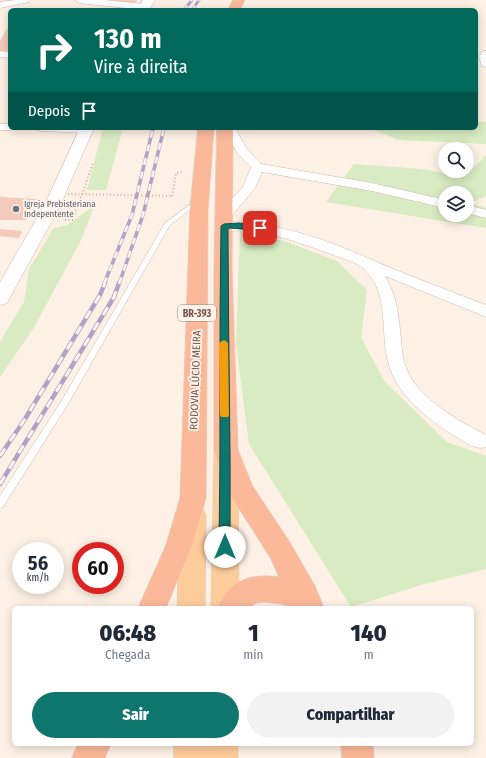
<!DOCTYPE html>
<html lang="pt">
<head>
<meta charset="utf-8">
<style>
	:root { --surface:#fff; --page:#f2f2f3; --text:#1f2937; --muted:#747a83; --accent:#0f766e }
	body { margin:0; font-family:"Fira Sans Condensed",sans-serif; background:var(--page); color:var(--text); height:100vh; display:flex; flex-direction:column; font-size:15px; white-space:nowrap }
	* { box-sizing:border-box; margin:0 }
	p { font-size:13px; color:var(--muted) }
	.icon { flex:none; width:22px; height:22px; fill:none; stroke:currentColor; stroke-width:2; stroke-linecap:round; stroke-linejoin:round }
	.map { position:relative; flex:1; overflow:hidden }
	.side { position:absolute; left:12px; top:606px; width:462px; height:140px; display:flex; flex-direction:column; background:var(--surface); border-radius:6px; box-shadow:0 2px 10px #0003 }
	.side>* { flex:none }
	.guide { position:absolute; left:8px; top:8px; width:470px; height:122px; border-radius:6px; box-shadow:0 2px 10px #0003; background:#00695c; color:#fff; overflow:hidden }
	.fabs { position:absolute; left:438px; top:142px; display:grid; gap:8px }
	.fabs a { display:grid; place-items:center; width:36px; height:36px; border-radius:50%; background:var(--surface); box-shadow:0 2px 10px #0003; font-size:20px }
	.speed { position:absolute; left:12px; top:542px; display:flex; gap:8px; font-size:20px; font-weight:700; text-align:center }
	.speed>* { display:grid; place-content:center; width:52px; height:52px; border-radius:50%; background:var(--surface); box-shadow:0 2px 10px #0003; line-height:1 }
	.speed small { font-size:10px; font-weight:400 }
	.speed .limit { border:6px solid #d22; background:#fff; color:#111 }
	.pin { position:absolute; display:grid; place-items:center; width:34px; height:34px; color:#fff; margin:-17px; border-radius:8px; box-shadow:0 2px 6px #0006 }
	.me { position:absolute; width:44px; margin:-22px; rotate:0deg; stroke-linejoin:round; filter:drop-shadow(0 0 3px #0008) }
	.turn { display:flex; align-items:center; gap:14px; height:84px; padding:0 20px; font-size:18px }
	.turn .icon { width:52px; height:52px; stroke-width:2.5 }
	.turn b { display:block; font-size:28px; line-height:34px }
	.then { display:flex; align-items:center; height:38px; padding:0 20px; background:#0003; gap:8px; font-size:15px }
	.eta { display:flex; justify-content:space-evenly; align-items:center; height:68px; text-align:center }
	.eta b { font-size:24px; font-weight:800; line-height:28px }
	.action { display:flex; gap:8px; margin-top:auto; padding:8px 20px }
	.action a { flex:1; height:46px; border-radius:24px; background:var(--accent); color:#fff; font-size:16px; font-weight:800; line-height:46px; text-align:center }
	.action a+a { background:var(--page); color:var(--text) }
	.map>svg:first-child { display:block }
</style>
</head>
<body>
<div class="map">
<svg width="486" height="758" viewBox="0 0 486 758">
	<rect width="100%" height="100%" fill="#fdf0e4"/>
	<g fill="#d8ebc2" fill-rule="evenodd">
		<polygon points="476,122 486,122 486,144 398,140 370,128 476,128"/>
		<polygon points="103,128 123,128 106,190 87,190"/>
		<path d="M 486,155 L 486,196 L 470,203 L 486,208 L 486,228 L 326,202 L 354,164 L 422,169 L 465,177 ZM 445,193 L 467,193 L 467,215 L 445,215 Z"/>
		<polygon points="95,205 80,242 33,329 0,377 0,342 24,302 29,269 53,229 67,225"/>
		<polygon points="240,231 284,241 337,261 367,290 361,338 385,382 447,442 486,456 486,569 421,585 351,607 249,444 236,344"/>
	</g>
	<g fill="#f3cabb">
		<polygon points="113,0 137,0 133,5 110,3"/>
		<polygon points="10,24 10,52 0,51 0,41"/>
		<polygon points="0,197 36,199 26,220 0,220"/>
		<polygon points="0,229 22,231 19,238 0,236"/>
	</g>
	<g fill="none" stroke-linecap="round" stroke-linejoin="round">
		<g stroke="#d1b8ad" stroke-width="1">
			<polygon id="service" points="199,198 201,199 201,201 170,225 68,404 3,507 0,508 0,496 62,400 165,223"/>
		</g>
		<g stroke="#d1b8ad" stroke-width="1">
			<g id="minor">
				<polygon points="16,0 30,0 29,2 0,8 0,2"/>
				<polygon points="75,0 104,0 145,4 150,7 145,10 79,3"/>
				<polygon points="0,51 10,52 10,58 0,57"/>
				<polygon points="486,51 486,67 482,66 479,57 482,52"/>
				<polygon points="0,124 10,124 10,128 15,128 10,130 0,130"/>
				<polygon points="36,128 91,128 92,129 90,131 86,133 42,131 38,130"/>
				<polygon points="223,128 235,128 247,149 261,164 372,183 445,200 445,208 372,191 262,172 255,188 230,218 225,219 220,218 218,215 220,212 243,187 251,167 238,154"/>
				<polygon points="467,205 486,210 486,218 467,213"/>
				<path d="M 224,222 C 274,221 325,239 370,259 C 408,276 448,290 486,305 L 486,317 L 385,276 C 397,296 399,317 401,340 C 402,350 403,361 407,370 C 420,400 459,421 486,435 L 486,447 C 475,451 462,440 453,435 C 426,418 396,394 388,362 C 380,331 390,293 364,269 C 355,261 342,259 331,254 C 305,245 280,235 252,231 C 241,230 230,232 219,229 L 217,226 L 219,223 Z"/>
			</g>
		</g>
		<g stroke="#d1b8ad" stroke-width="1">
			<g id="tertiary">
				<polygon points="143,0 155,0 149,10 137,10"/>
				<polygon points="80,128 94,128 60,206 7,303 0,305 0,282 44,206"/>
			</g>
		</g>
		<g stroke="#d9cfcc" stroke-width="1">
			<g id="primary">
				<polygon points="226,440 234,443 238,450 239,608 211,608 214,450 218,443"/>
				<polygon points="193,503 202,507 206,515 205,608 177,608 180,515 184,507"/>
				<rect x="174" y="744" width="64" height="14"/>
			</g>
		</g>
		<g stroke="#d9cfcc" stroke-width="1">
			<g id="trunk">
				<polygon points="233,0 245,0 240,10 228,10"/>
				<polygon points="198,128 214,128 208,209 206,498 192,545 166,608 138,608 166,545 180,498 190,209"/>
				<path d="M 217,128 L 233,128 L 232,269 L 238,450 L 252,485 L 289,541 L 315,586 L 324,608 L 295,608 L 281,604 L 264,602 L 256,603 L 249,608 L 218,608 C 229,580 251,573 279,577 L 271,559 L 233,499 L 214,450 L 214,269 Z"/>
				<polygon points="78,744 111,744 105,758 72,758"/>
				<polygon points="341,744 373,744 374,758 342,758"/>
			</g>
		</g>
		<g stroke="#d8ad9e" stroke-width="2" stroke-dasharray="1 2.5" stroke-linecap="butt">
			<polyline points="172,196 176,173 183,172"/>
			<polyline points="65,220 73,220 93,163"/>
		</g>
		<use href="#service" fill="#fff" fill-rule="evenodd"/>
		<use href="#minor" fill="#fff" fill-rule="evenodd"/>
		<use href="#tertiary" fill="#fff" fill-rule="evenodd"/>
		<use href="#primary" fill="#fdcc9b" fill-rule="evenodd"/>
		<use href="#trunk" fill="#fbb99a" fill-rule="evenodd"/>
		<g stroke="#b1a2c7" stroke-width="3">
			<g id="rail-far2">
				<polyline points="184,10 192,0"/>
				<polyline points="192,10 199,0"/>
			</g>
		</g>
		<g stroke="#b1a2c7" stroke-width="3.5">
			<g id="rail-far1">
				<polyline points="104,284 132,215 153,128"/>
				<polyline points="119,284 143,215 164,128"/>
			</g>
		</g>
		<g stroke="#b1a2c7" stroke-width="4.5">
			<g id="rail">
				<polyline points="0,456 25,419 100,295 105,283"/>
				<polyline points="0,484 114,297 119,283"/>
			</g>
		</g>
		<use href="#rail-far2" stroke="#fff4eb" stroke-width="2" stroke-dasharray="5.5" stroke-linecap="butt"/>
		<use href="#rail-far1" stroke="#fff4eb" stroke-width="2.5" stroke-dasharray="7" stroke-linecap="butt"/>
		<use href="#rail" stroke="#fff4eb" stroke-width="3" stroke-dasharray="9" stroke-linecap="butt"/>
		<polyline stroke="#d8ad9e" stroke-width="2" stroke-dasharray="1 2.5" stroke-linecap="butt" points="68,194 172,196"/>
	</g>
	<path fill="#0f766e" stroke="#0a4d48" d="M 239,223 L 260,226 L 264,228 C 259,232 236,228 228,228 C 228,335 231,441 230,547 L 229,551 L 225,553 L 221,551 L 219,547 C 221,440 219,333 221,226 L 224,224 Z"/>
	<polygon fill="#f59e0b" points="224,340 228,343 229,415 228,417 221,417 220,415 219,343"/>
	<circle fill="#6b7280" stroke="#fff4eb" stroke-width="1.5" cx="16" cy="209" r="4"/>
	<g text-anchor="middle" stroke-width="3.5" stroke-linejoin="round" paint-order="stroke">
		<g font-size="9" fill="#5b616d" stroke="#fff4eb" text-anchor="start">
			<text x="24" y="207">Igreja Prebisteriana<tspan x="24" dy="10">Indepentente</tspan></text>
		</g>
		<rect fill="#fff4eb" stroke="#9f837a" stroke-width="1" x="178" y="305" width="38" height="16" rx="3"/>
		<g font-size="10" font-weight="bold" fill="#765349">
			<text x="197" y="317">BR-393</text>
		</g>
		<g font-size="11" fill="#765349" stroke="#fff4eb">
			<text transform="translate(195 380) rotate(-88)" y="4">RODOVIA LÚCIO MEIRA</text>
		</g>
	</g>
</svg>
<div class="fabs">
<a><svg class="icon" aria-label="search" viewBox="0 0 24 24"><circle cx="10" cy="10" r="6"/><path d="M15 15l6 6"/></svg></a>
<a><svg class="icon" aria-label="layers" viewBox="0 0 24 24"><path d="M12 4l9 5-9 5-9-5zM3 14l9 5 9-5"/></svg></a>
</div>
<div class="speed"><div>56<small>km/h</small></div><div class="limit">60</div></div>
<div class="pin" style="left:260px;top:228px;background:#d93025"><svg class="icon" aria-label="arrive" viewBox="0 0 24 24"><path d="M6 21V4h12l-3 4 3 4H6"/></svg></div>
<svg class="me" style="left:225px;top:547px" viewBox="-20 -20 40 40"><circle r="19" fill="#fff"/><path d="M0-13L10 11 0 6-10 11z" fill="#0f766e"/></svg>
<div class="guide">
<div class="turn"><svg class="icon" aria-label="right" viewBox="0 0 24 24"><path d="M7 20v-9h11M14 6l5 5-5 5"/></svg><div><b>130 m</b>Vire à direita</div></div>
<div class="then">Depois<svg class="icon" aria-label="arrive" viewBox="0 0 24 24"><path d="M6 21V4h12l-3 4 3 4H6"/></svg></div>
</div>
<section class="side">
<div class="eta">
<div><b>06:48</b><p>Chegada</p></div>
<div><b>1</b><p>min</p></div>
<div><b>140</b><p>m</p></div>
</div>
<div class="action"><a>Sair</a><a>Compartilhar</a></div>
</section>
</div>
</body>
</html>
